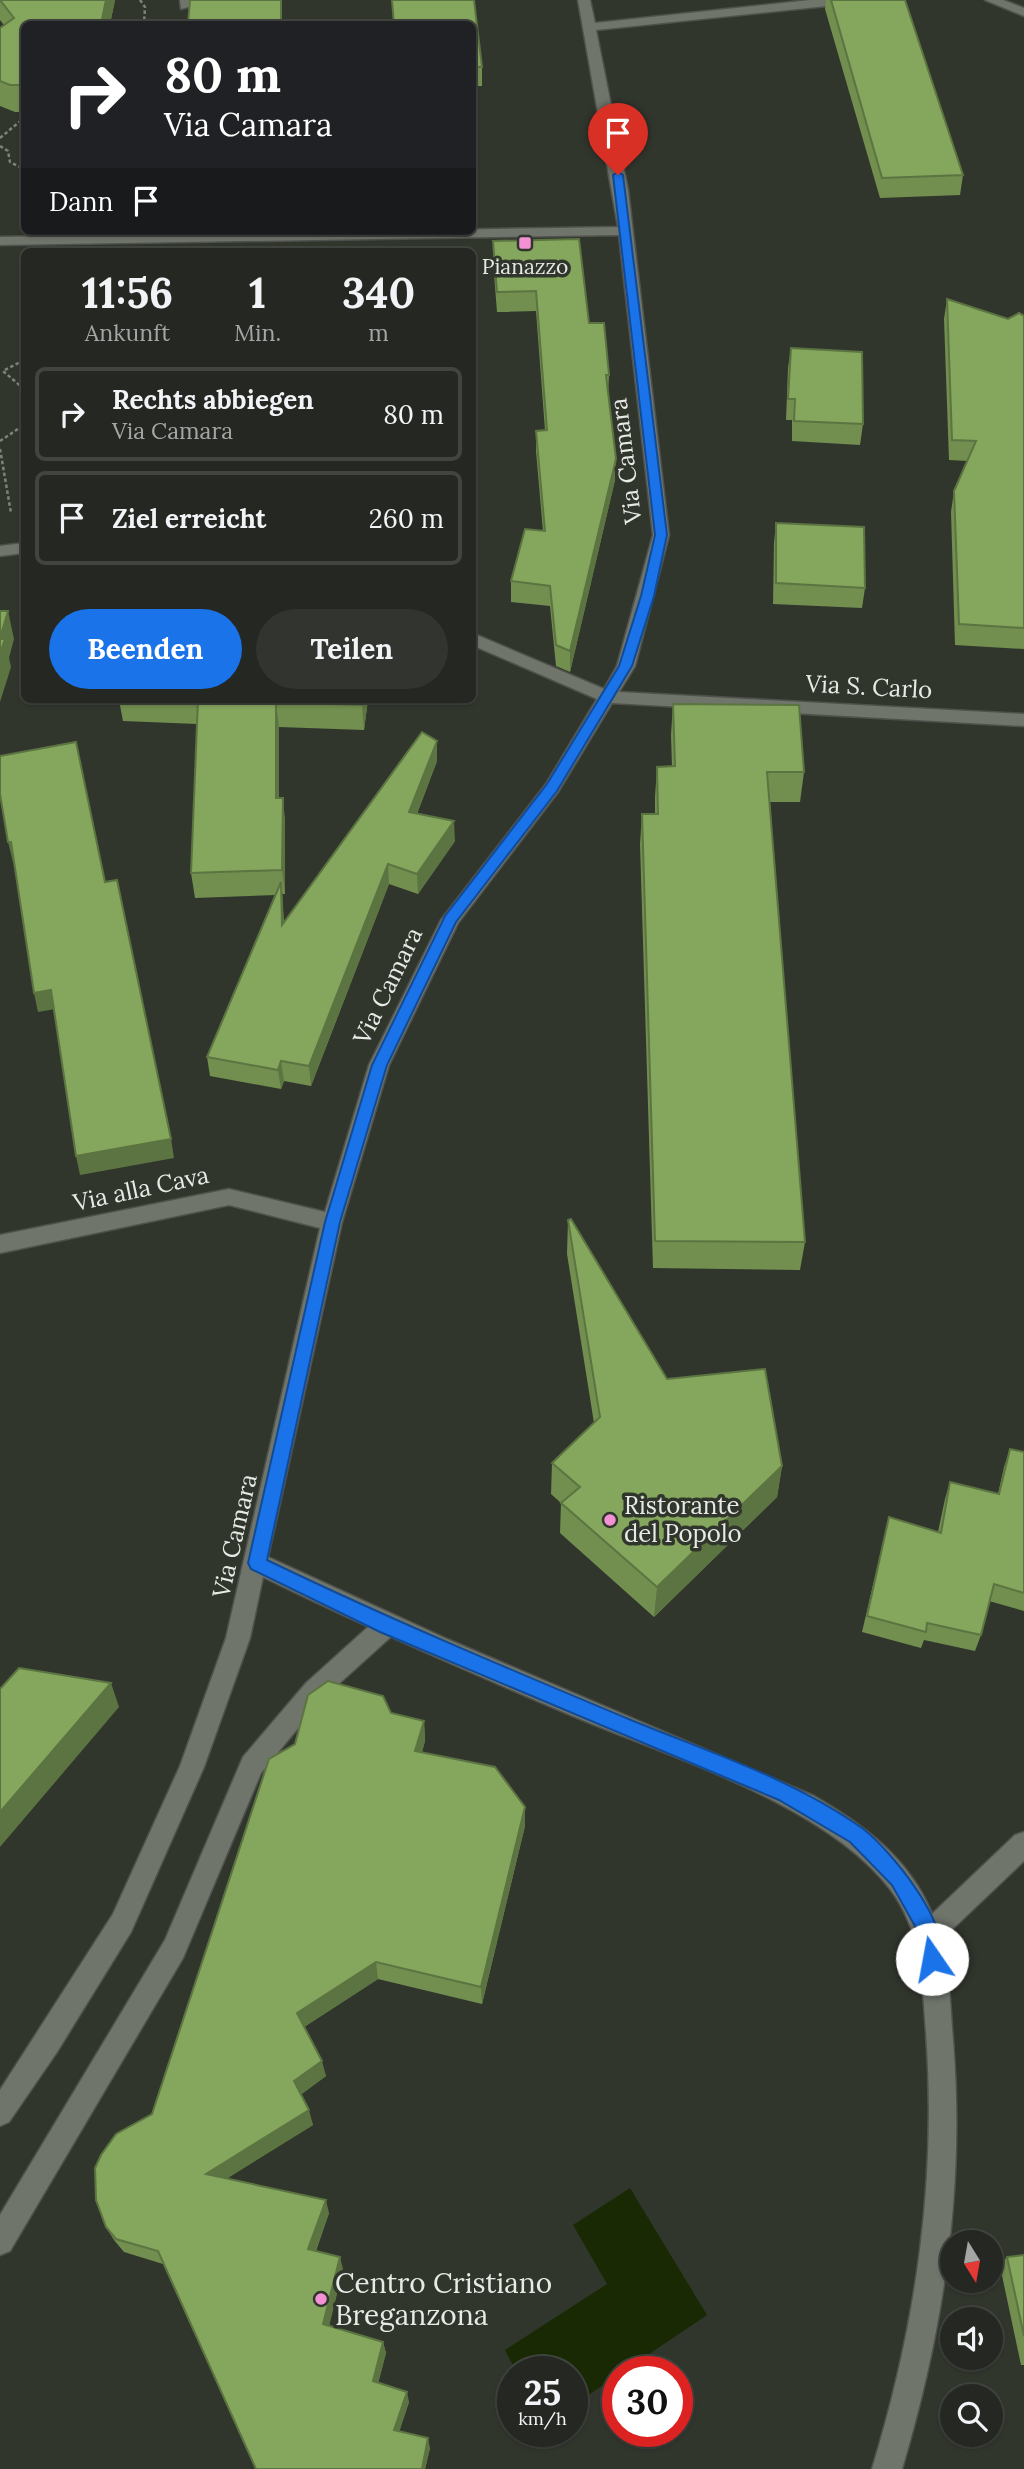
<!DOCTYPE html>
<html lang="de">
<head>
<meta charset="utf-8">
<style>
	:root { --surface:#252822; --page:#31342f; --text:#f1f3f6; --muted:#a3a6a5; --line:#424440; --accent:#1a73e8 }
	body { margin:0; font-family:Lora,serif; background:var(--page); color:var(--text); height:100vh; display:flex; flex-direction:column; font-size:26px; white-space:nowrap }
	* { box-sizing:border-box; margin:0 }
	p { font-size:23px; color:var(--muted) }
	.icon { flex:none; width:38px; height:38px; fill:none; stroke:currentColor; stroke-width:2; stroke-linecap:round; stroke-linejoin:round }
	.map { position:relative; flex:1; overflow:hidden }
	.panel { position:absolute; left:21px; top:248px; width:455px; height:455px; display:flex; flex-direction:column; background:var(--surface); border-radius:10px; box-shadow:0 2px 5px #0004,0 0 0 2px var(--line) }
	.panel>* { flex:none }
	.guide { position:absolute; left:21px; top:21px; width:455px; height:214px; border-radius:10px; box-shadow:0 2px 5px #0004,0 0 0 2px var(--line); background:#202124; color:#fff; overflow:hidden }
	.needle { width:46px; rotate:169deg }
	.fabs { position:absolute; left:940px; top:2230px; display:grid; gap:14px }
	.fabs a { display:grid; place-items:center; width:63px; height:63px; border-radius:50%; background:var(--surface); box-shadow:0 2px 5px #0004,0 0 0 2px var(--line); font-size:35px }
	.speed { position:absolute; left:497px; top:2356px; display:flex; gap:14px; font-size:35px; font-weight:700; text-align:center }
	.speed>* { display:grid; place-content:center; width:91px; height:91px; border-radius:50%; background:var(--surface); box-shadow:0 2px 5px #0004,0 0 0 2px var(--line); line-height:1 }
	.speed small { font-size:18px; font-weight:400 }
	.speed .limit { border:10px solid #d22; background:#fff; color:#111 }
	.pin { position:absolute; display:grid; place-items:center; width:60px; height:60px; color:#fff; margin:-72px -30px; border-radius:50% 50% 50% 0; rotate:-45deg; box-shadow:0 0 7px #0007 }
	.pin .icon { rotate:45deg }
	.me { position:absolute; width:77px; margin:-38px; rotate:348deg; stroke-linejoin:round; filter:drop-shadow(0 0 5px #0008) }
	.turn { display:flex; align-items:center; gap:24px; height:147px; padding:0 28px; font-size:32px }
	.turn .icon { width:91px; height:91px; stroke-width:2.5 }
	.turn b { display:block; font-size:49px; line-height:60px }
	.then { display:flex; align-items:center; height:66px; padding:0 28px; background:#0003; gap:14px; font-size:26px }
	.eta { display:flex; justify-content:space-evenly; align-items:center; height:119px; text-align:center }
	.eta b { font-size:42px; font-weight:700; line-height:49px }
	.primary-button { display:flex; gap:14px; margin-top:auto; padding:14px 28px }
	.primary-button a { flex:1; height:80px; border-radius:42px; background:var(--accent); color:#fff; font-size:28px; font-weight:700; line-height:80px; text-align:center }
	.primary-button a+a { background:var(--page); color:var(--text) }
	ul { padding:0; list-style:none }
	li { display:flex; align-items:center; gap:21px; height:94px; margin:0 14px 10px; padding:0 14px; border:4px solid var(--line); border-radius:10px }
	li div { flex:1 }
	li b { display:block; font-size:26px }
	li em { font-style:normal }
	.map>svg:first-child { display:block }
</style>
</head>
<body>
<div class="map">
<svg width="1024" height="2469" viewBox="0 0 1024 2469">
	<rect width="100%" height="100%" fill="#31362d"/>
	<polygon fill="#192903" points="630,2188 707,2315 624,2371 618,2371 618,2375 572,2406 572,2371 516,2371 505,2350 607,2284 573,2225"/>
	<g fill="none" stroke-linecap="round" stroke-linejoin="round">
		<g stroke="#4f524c" stroke-width="3">
			<polygon id="lane" points="386,1615 394,1618 398,1626 394,1634 322,1699 261,1773 183,1958 10,2251 0,2255 0,2215 165,1940 243,1757 306,1683 378,1618"/>
		</g>
		<g stroke="#4f524c" stroke-width="3">
			<g id="street">
				<polygon points="180,0 192,0 192,6 181,9"/>
				<path d="M 578,0 L 590,0 L 595,23 L 810,0 L 852,0 L 846,4 L 596,30 L 628,190 L 669,535 L 635,666 L 619,692 L 1024,714 L 1024,726 L 612,703 L 558,792 L 458,923 L 389,1065 L 342,1222 L 268,1557 L 447,1639 L 814,1796 C 864,1825 910,1859 932,1914 L 1015,1835 L 1024,1832 L 1024,1861 L 941,1940 C 950,1972 950,2007 953,2040 C 965,2187 944,2328 902,2469 L 872,2469 C 916,2325 937,2182 926,2032 C 922,1981 922,1931 890,1889 C 825,1804 670,1757 573,1716 C 469,1672 365,1627 263,1577 L 250,1638 L 204,1767 L 131,1932 L 57,2052 L 9,2122 L 0,2126 L 0,2090 L 113,1914 L 180,1766 L 226,1638 L 320,1228 L 229,1205 L 0,1253 L 0,1235 L 229,1189 L 325,1212 L 369,1065 L 441,920 L 546,784 L 597,699 L 472,645 L 472,633 L 604,689 L 617,666 L 653,535 L 619,235 L 0,245 L 0,237 L 618,227 Z"/>
				<polygon points="985,0 1003,0 1024,8 1024,16"/>
				<polygon points="24,543 24,553 0,556 0,546"/>
			</g>
		</g>
		<g stroke="#7e827b" stroke-width="2.5" stroke-dasharray="3.5 2.5" stroke-linecap="butt">
			<polyline points="140,0 145,7 144,24"/>
			<polyline points="0,138 24,118"/>
			<polyline points="0,146 8,151 10,162 24,169"/>
			<polyline points="24,360 3,371 24,389"/>
			<polyline points="0,441 24,425"/>
			<polyline points="0,449 11,513"/>
		</g>
		<use href="#lane" fill="#70756c" fill-rule="evenodd"/>
		<use href="#street" fill="#70756c" fill-rule="evenodd"/>
	</g>
	<g fill="#728f50">
		<polygon points="0,0 115,0 110,24 24,24 24,112 15,112 0,106 0,28 4,25 0,20"/>
		<polygon points="392,0 474,0 482,67 482,86 472,86 472,24 394,24"/>
		<polygon points="826,0 905,0 963,175 960,195 880,198 825,9"/>
		<polygon points="493,241 589,323 609,375 608,395 615,480 570,672 556,666 550,606 511,602 511,581 543,531 536,451 536,431 545,430 536,311 497,312 493,261"/>
		<polygon points="947,299 1008,319 1024,316 1024,649 955,645 951,512 954,491 968,461 949,460 944,319"/>
		<polygon points="791,348 863,424 860,445 792,441 792,420 786,420 788,368"/>
		<polygon points="776,523 865,588 862,608 773,604 774,543"/>
		<polygon points="119,700 368,700 364,730 279,727 279,798 283,798 285,823 285,894 282,894 284,923 437,761 417,814 455,841 418,894 389,884 311,1086 284,1081 281,1089 210,1076 207,1057 276,895 195,898 191,873 197,724 123,721"/>
		<polygon points="673,704 804,772 800,802 770,802 805,1242 800,1270 653,1268 640,844 642,814 655,814 655,797 657,767 672,766 671,735"/>
		<polygon points="568,1220 667,1379 782,1466 777,1497 654,1617 560,1533 561,1503 551,1494 552,1463 594,1423 567,1254"/>
		<polygon points="1010,1449 1024,1452 1024,1611 989,1601 981,1635 975,1651 924,1640 921,1648 862,1632 889,1517 938,1532 945,1499 950,1482 998,1494 1004,1467"/>
		<polygon points="391,1713 424,1721 425,1741 422,1752 525,1807 525,1826 482,2004 378,1979 304,2027 326,2076 301,2094 313,2125 227,2178 329,2213 316,2251 343,2269 329,2325 383,2342 386,2353 378,2383 409,2402 399,2431 430,2448 425,2469 256,2469 163,2264 124,2252 114,2240 106,2227 152,2114"/>
		<polygon points="1024,2255 1024,2365 1021,2365 1000,2266 1007,2257"/>
	</g>
	<g fill="#5c7441">
		<polygon points="106,0 115,0 110,24 101,24"/>
		<polygon points="616,459 615,480 570,672 570,651"/>
		<polygon points="8,611 14,639 9,658 11,667 0,702 0,638"/>
		<polygon points="363,700 368,700 364,730 362,705"/>
		<polygon points="276,702 279,727 279,823 276,798"/>
		<polygon points="437,741 437,761 410,832 409,812"/>
		<polygon points="283,798 285,823 285,894 282,870"/>
		<polygon points="454,821 455,841 418,894 417,874"/>
		<polygon points="8,842 11,842 16,861 13,862"/>
		<polygon points="388,864 389,884 311,1086 309,1066"/>
		<polygon points="281,882 283,902 284,945 282,925"/>
		<polygon points="51,990 55,1009 38,1012 34,993"/>
		<polygon points="281,1061 284,1081 281,1089 278,1070"/>
		<polygon points="171,1139 174,1158 80,1175 76,1156"/>
		<polygon points="782,1466 777,1497 654,1617 657,1587"/>
		<polygon points="111,1683 119,1707 0,1847 0,1812"/>
		<polygon points="424,1721 425,1741 417,1770 415,1751"/>
		<polygon points="525,1807 525,1826 482,2004 481,1987"/>
		<polygon points="376,1962 378,1979 301,2029 297,2013"/>
		<polygon points="322,2061 326,2076 298,2097 294,2081"/>
		<polygon points="309,2110 313,2125 212,2188 206,2174"/>
		<polygon points="326,2200 329,2213 312,2261 308,2249"/>
		<polygon points="340,2257 343,2269 327,2335 323,2324"/>
		<polygon points="383,2342 386,2353 376,2392 373,2381"/>
		<polygon points="407,2392 409,2402 397,2439 394,2430"/>
		<polygon points="428,2438 430,2448 425,2469 422,2469"/>
	</g>
	<g fill="#84a65d" stroke="#5c7441" stroke-width="2">
		<polygon points="0,0 106,0 101,24 24,24 24,85 10,85 0,81 0,28 14,18"/>
		<polygon points="190,0 281,0 281,24 188,24"/>
		<polygon points="392,0 474,0 482,67 472,67 472,24 394,24"/>
		<polygon points="831,0 905,0 963,175 882,178"/>
		<polygon points="579,239 589,323 604,323 609,375 606,375 616,459 570,651 556,645 550,586 511,581 525,529 545,531 536,431 547,430 536,291 497,292 493,241"/>
		<polygon points="947,299 1008,319 1019,313 1024,316 1024,628 959,624 954,491 976,441 952,440"/>
		<polygon points="791,348 862,352 863,424 794,421 795,399 788,399"/>
		<polygon points="776,523 864,527 865,588 776,583"/>
		<polygon points="0,611 8,611 0,638"/>
		<polygon points="0,639 5,639 0,654"/>
		<polygon points="198,700 363,700 362,705 276,702 276,798 283,798 282,870 191,873"/>
		<polygon points="673,704 799,705 804,772 767,772 805,1242 655,1241 642,814 658,814 657,767 675,766"/>
		<polygon points="422,732 437,741 409,812 454,821 417,874 388,864 309,1066 281,1061 278,1070 207,1057 281,882 282,925"/>
		<polygon points="76,742 105,882 117,880 171,1139 76,1156 51,990 34,993 11,842 8,842 0,794 0,756"/>
		<polygon points="571,1219 667,1379 765,1369 782,1466 657,1587 561,1503 580,1487 552,1463 600,1417 568,1220"/>
		<polygon points="1010,1449 1024,1452 1024,1593 994,1584 981,1635 927,1623 926,1632 867,1616 889,1517 941,1533 950,1482 999,1494"/>
		<polygon points="19,1668 111,1683 0,1812 0,1689"/>
		<polygon points="328,1681 383,1696 391,1713 424,1721 415,1751 495,1767 525,1807 481,1987 376,1962 297,2013 322,2061 294,2081 309,2110 206,2174 326,2200 308,2249 340,2257 323,2324 383,2342 373,2381 407,2392 394,2430 428,2438 422,2469 256,2469 158,2251 116,2239 106,2227 96,2200 95,2168 101,2155 116,2134 152,2114 269,1759 295,1744 308,1695"/>
		<polygon points="1024,2255 1024,2336 1007,2257"/>
	</g>
	<path fill="#1a73e8" stroke="#114b97" stroke-width="2" d="M 618,172 L 623,175 L 667,535 L 654,596 L 632,666 L 557,791 L 456,922 L 387,1065 L 340,1222 L 267,1560 C 387,1618 509,1669 631,1720 C 709,1752 793,1779 862,1828 C 891,1850 955,1928 939,1965 L 932,1968 L 925,1965 L 920,1935 L 892,1885 L 850,1842 L 779,1800 L 380,1632 L 251,1569 L 248,1563 L 325,1222 L 372,1065 L 445,916 L 547,784 L 619,666 L 641,596 L 655,535 L 613,175 Z"/>
	<g fill="#f391d5" stroke="#31362d" stroke-width="2.5">
		<rect x="518" y="236" width="14" height="14" rx="3.5"/>
		<circle cx="610" cy="1520" r="7"/>
		<circle cx="321" cy="2299" r="7"/>
	</g>
	<g text-anchor="middle" stroke-width="7" stroke-linejoin="round" paint-order="stroke">
		<g font-size="21" fill="#e7eae5" stroke="#31362d">
			<text x="525" y="274">Pianazzo</text>
		</g>
		<g font-size="24" fill="#e7eae5" stroke="#31362d">
			<text transform="translate(626 461) rotate(-97)" y="8">Via Camara</text>
			<text transform="translate(869 687) rotate(3)" y="8">Via S. Carlo</text>
			<text transform="translate(388 986) rotate(-64)" y="8">Via Camara</text>
			<text transform="translate(141 1189) rotate(-12)" y="8">Via alla Cava</text>
			<text transform="translate(235 1536) rotate(-77)" y="8">Via Camara</text>
		</g>
		<g font-size="24" fill="#e7eae5" stroke="#31362d" text-anchor="start">
			<text x="624" y="1514">Ristorante<tspan x="624" dy="28">del Popolo</tspan></text>
		</g>
		<g font-size="28" fill="#e7eae5" stroke="#31362d" text-anchor="start">
			<text x="335" y="2293">Centro Cristiano<tspan x="335" dy="32">Breganzona</tspan></text>
		</g>
	</g>
</svg>
<div class="fabs">
<a><svg class="needle" viewBox="-14 -14 28 28"><path d="M0-13l5 13h-10z" fill="#e53935"/><path d="M0 13l5-13h-10z" fill="#a3a6a5"/></svg></a>
<a><svg class="icon" aria-label="sound" viewBox="0 0 24 24"><path d="M4 9h4l5-4v14l-5-4H4zM17 9q2 3 0 6"/></svg></a>
<a><svg class="icon" aria-label="search" viewBox="0 0 24 24"><circle cx="10" cy="10" r="6"/><path d="M15 15l6 6"/></svg></a>
</div>
<div class="speed"><div>25<small>km/h</small></div><div class="limit">30</div></div>
<div class="pin" style="left:618px;top:175px;background:#d93025"><svg class="icon" aria-label="arrive" viewBox="0 0 24 24"><path d="M6 21V4h12l-3 4 3 4H6"/></svg></div>
<svg class="me" style="left:932px;top:1959px" viewBox="-20 -20 40 40"><circle r="19" fill="#fff"/><path d="M0-13L10 11 0 6-10 11z" fill="#1a73e8"/></svg>
<div class="guide">
<div class="turn"><svg class="icon" aria-label="right" viewBox="0 0 24 24"><path d="M7 20v-9h11M14 6l5 5-5 5"/></svg><div><b>80 m</b>Via Camara</div></div>
<div class="then">Dann<svg class="icon" aria-label="arrive" viewBox="0 0 24 24"><path d="M6 21V4h12l-3 4 3 4H6"/></svg></div>
</div>
<section class="panel">
<div class="eta">
<div><b>11:56</b><p>Ankunft</p></div>
<div><b>1</b><p>Min.</p></div>
<div><b>340</b><p>m</p></div>
</div>
<ul>
<li><svg class="icon" aria-label="right" viewBox="0 0 24 24"><path d="M7 20v-9h11M14 6l5 5-5 5"/></svg><div><b>Rechts abbiegen</b><p>Via Camara</p></div><em>80 m</em></li>
<li><svg class="icon" aria-label="arrive" viewBox="0 0 24 24"><path d="M6 21V4h12l-3 4 3 4H6"/></svg><div><b>Ziel erreicht</b></div><em>260 m</em></li>
</ul>
<div class="primary-button"><a>Beenden</a><a>Teilen</a></div>
</section>
</div>
</body>
</html>
